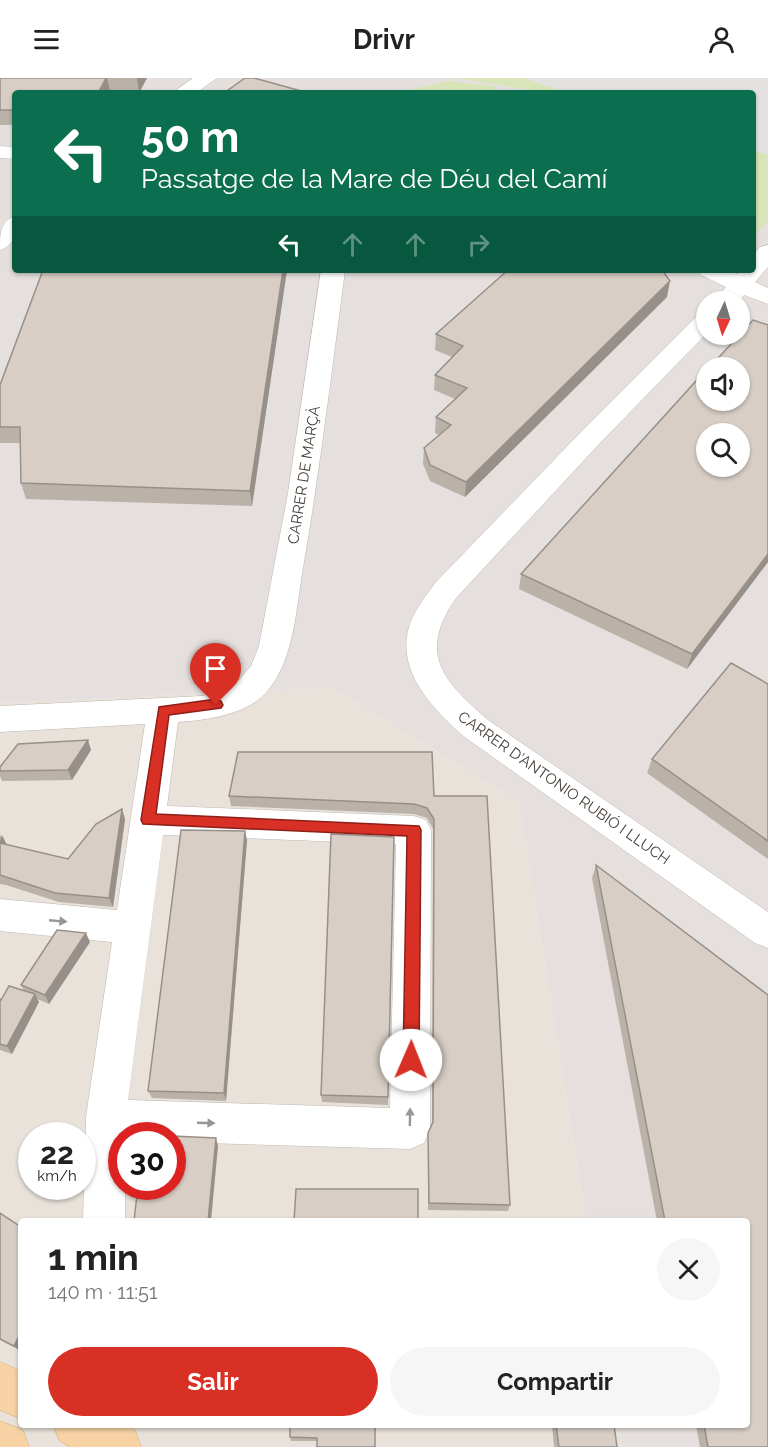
<!DOCTYPE html>
<html lang="es">
<head>
<meta charset="utf-8">
<style>
	:root { --surface:#fff; --page:#f6f6f6; --text:#222; --muted:#767676; --accent:#d93025 }
	body { margin:0; font-family:Raleway,sans-serif; background:var(--page); color:var(--text); height:100vh; display:flex; flex-direction:column; font-size:22px; white-space:nowrap }
	* { box-sizing:border-box; margin:0 }
	p { font-size:20px; color:var(--muted) }
	.icon { flex:none; width:33px; height:33px; fill:none; stroke:currentColor; stroke-width:2; stroke-linecap:round; stroke-linejoin:round }
	.map { position:relative; flex:1; overflow:hidden }
	.details { position:absolute; left:18px; top:1140px; width:732px; height:210px; display:flex; flex-direction:column; background:var(--surface); border-radius:6px; box-shadow:0 2px 4px #0004 }
	.details>* { flex:none }
	.banner { position:absolute; left:12px; top:12px; width:744px; height:183px; border-radius:6px; box-shadow:0 2px 4px #0004; background:#0b6e4f; color:#fff; overflow:hidden }
	.needle { width:39px; rotate:184deg }
	.fabs { position:absolute; left:696px; top:213px; display:grid; gap:12px }
	.fabs a { display:grid; place-items:center; width:54px; height:54px; border-radius:50%; background:var(--surface); box-shadow:0 2px 4px #0004; font-size:30px }
	.speed { position:absolute; left:18px; top:1044px; display:flex; gap:12px; font-size:30px; font-weight:700; text-align:center }
	.speed>* { display:grid; place-content:center; width:78px; height:78px; border-radius:50%; background:var(--surface); box-shadow:0 2px 4px #0004; line-height:1 }
	.speed small { font-size:15px; font-weight:400 }
	.speed .limit { border:9px solid #d22; background:#fff; color:#111 }
	.pin { position:absolute; display:grid; place-items:center; width:51px; height:51px; color:#fff; margin:-62px -26px; border-radius:50% 50% 50% 0; rotate:-45deg; box-shadow:0 0 6px #0007 }
	.pin .icon { rotate:45deg }
	.me { position:absolute; width:66px; margin:-33px; rotate:1deg; stroke-linejoin:round; filter:drop-shadow(0 0 4px #0008) }
	.turn { display:flex; align-items:center; gap:21px; height:126px; padding:0 30px; font-size:27px }
	.turn .icon { width:78px; height:78px; stroke-width:2.5 }
	.turn b { display:block; font-size:42px; line-height:51px }
	.lanes { display:flex; align-items:center; height:57px; padding:0 30px; background:#0003; justify-content:center; gap:30px; direction:ltr }
	.lanes .off { opacity:.35 }
	.round { display:grid; place-items:center; flex:none; width:63px; height:63px; border-radius:32px; background:var(--page) }
	.headline { display:flex; align-items:center; justify-content:space-between; height:102px; padding:0 30px }
	h1 { font-size:36px; font-weight:700; line-height:45px }
	.action { display:flex; gap:12px; margin-top:auto; padding:12px 30px }
	.action a { flex:1; height:69px; border-radius:36px; background:var(--accent); color:#fff; font-size:24px; font-weight:700; line-height:69px; text-align:center }
	.action a+a { background:var(--page); color:var(--text) }
	header { display:flex; justify-content:space-between; align-items:center; height:78px; padding:0 30px; background:var(--surface); font-size:27px; font-weight:700 }
	.map>svg:first-child { display:block }
</style>
</head>
<body>
<header><svg class="icon" aria-label="menu" viewBox="0 0 24 24"><path d="M4 6h16M4 12h16M4 18h16"/></svg>Drivr<svg class="icon" aria-label="person" viewBox="0 0 24 24"><circle cx="12" cy="8" r="4"/><path d="M4 21q1-7 8-7t8 7"/></svg></header>
<div class="map">
<svg width="768" height="1369" viewBox="0 0 768 1369">
	<rect width="100%" height="100%" fill="#f5f1ec"/>
	<path fill="#e8e2db" fill-rule="evenodd" d="M 333,610 L 519,724 L 586,1143 L 21,1143 L 21,1347 L 619,1347 L 622,1369 L 0,1369 L 0,625 ZM 32,1058 L 82,1058 L 82,1108 L 32,1108 ZM 122,1058 L 172,1058 L 172,1108 L 122,1108 Z"/>
	<path fill="#e5e0dd" fill-rule="evenodd" d="M 0,0 L 768,0 L 768,1369 L 622,1369 L 619,1347 L 747,1347 L 747,1143 L 586,1143 L 519,724 L 333,610 L 0,625 ZM 15,15 L 753,15 L 753,192 L 15,192 ZM 706,224 L 740,224 L 740,256 L 706,256 ZM 706,290 L 740,290 L 740,322 L 706,322 ZM 706,356 L 740,356 L 740,388 L 706,388 Z"/>
	<g fill="#d8e5b9">
		<polygon points="457,0 522,0 563,13 549,15"/>
		<polygon points="448,3 496,8 494,15 395,15"/>
		<polygon points="753,72 768,77 768,143 753,159"/>
	</g>
	<polygon fill="#e4e2e0" points="523,0 768,0 768,77 753,72 753,15 571,15"/>
	<g fill="none" stroke-linecap="round" stroke-linejoin="round">
		<g stroke="#c0b7af" stroke-width="1">
			<g id="minor">
				<polygon points="193,0 217,0 196,15 172,15"/>
				<polygon points="0,68 15,69 15,81 0,80"/>
				<path d="M 15,138 C 15,153 17,167 0,172 C 0,157 0,143 15,138 Z"/>
				<polygon points="768,167 768,189 755,204 768,210 768,226 744,217 739,224 714,224 726,209 701,197 697,192 728,192 737,196 741,192 753,192 753,177 760,169"/>
				<path d="M 321,192 L 345,192 C 332,291 320,391 303,490 C 296,529 295,578 269,611 C 249,637 208,642 178,644 L 167,728 L 414,738 L 426,742 L 431,752 L 430,1051 L 424,1065 L 410,1071 L 172,1064 L 172,1058 L 122,1058 L 122,1108 L 125,1108 L 125,1143 L 83,1143 L 86,1039 L 112,864 L 0,853 L 0,821 L 117,832 L 145,646 L 0,654 L 0,628 L 202,618 L 219,613 L 238,603 L 251,588 L 259,568 L 288,415 ZM 163,757 L 396,766 L 390,1030 L 128,1022 Z"/>
				<path d="M 706,236 L 706,256 L 599,366 L 456,520 C 417,576 443,603 488,642 L 768,834 L 768,870 L 755,865 L 466,660 C 436,634 398,597 408,553 C 412,535 425,519 436,504 L 581,354 L 697,238 Z"/>
			</g>
		</g>
		<g stroke="#daad75" stroke-width="1">
			<g id="major">
				<polygon points="0,1284 21,1293 21,1341 0,1332"/>
				<polygon points="0,1343 23,1352 29,1369 0,1369"/>
				<polygon points="53,1347 124,1347 135,1352 141,1369 70,1369 60,1363"/>
			</g>
		</g>
		<use href="#minor" fill="#fff" fill-rule="evenodd"/>
		<use href="#major" fill="#f6d2a4" fill-rule="evenodd"/>
	</g>
	<g fill="#bab1a9">
		<polygon points="0,0 147,0 139,15 110,13 108,15 15,15 15,47 0,47"/>
		<polygon points="43,192 287,192 252,428 26,421 21,405 21,365 0,365 0,307"/>
		<polygon points="667,219 465,419 430,403 423,386 424,370 439,357 435,355 436,339 455,321 434,312 435,297 452,279 435,272 436,256"/>
		<polygon points="768,247 768,484 687,591 519,511 521,496"/>
		<polygon points="768,606 768,781 647,695 652,681"/>
		<polygon points="91,672 72,702 2,703 0,698 0,689"/>
		<polygon points="229,718 434,718 510,1127 508,1133 428,1132 428,1055 432,1045 433,751 427,740 414,736 231,728"/>
		<polygon points="125,741 113,829 59,824 6,807 0,806 0,757 7,767 68,781"/>
		<polygon points="394,759 388,1027 322,1024 321,1017"/>
		<polygon points="247,762 226,1023 152,1020 148,1013"/>
		<polygon points="596,787 768,917 768,1369 700,1369 696,1347 747,1347 747,1143 657,1143 592,800"/>
		<polygon points="90,864 49,926 37,921 39,924 12,976 0,972 0,921 1,922 24,913 21,907"/>
		<polygon points="0,1135 21,1149 21,1269 19,1272 0,1262"/>
		<polygon points="375,1347 317,1363 291,1363 290,1359"/>
		<polygon points="552,1347 614,1347 617,1369 554,1369"/>
	</g>
	<g fill="#97908a">
		<polygon points="106,0 107,0 110,13 108,15 98,15"/>
		<polygon points="137,0 147,0 139,15"/>
		<polygon points="283,192 287,192 252,428 250,413"/>
		<polygon points="670,203 667,219 465,419 466,404"/>
		<polygon points="768,476 768,484 687,591 692,576"/>
		<polygon points="88,662 91,672 72,702 68,692"/>
		<polygon points="122,731 125,741 113,829 109,820"/>
		<polygon points="245,753 247,762 226,1023 224,1015"/>
		<polygon points="2,757 7,767 0,767 0,763"/>
		<polygon points="86,855 90,864 49,926 45,917"/>
		<polygon points="35,916 39,924 12,976 7,968"/>
		<polygon points="216,1060 218,1068 211,1143 208,1143"/>
		<polygon points="21,1254 21,1269 19,1272 14,1268"/>
	</g>
	<g fill="#d8cec5" stroke="#97908a" stroke-width="1.5" fill-rule="evenodd">
		<polygon points="0,0 106,0 98,15 15,15 15,32 0,32"/>
		<polygon points="245,0 254,0 301,13 299,15 224,15"/>
		<polygon points="43,192 283,192 250,413 21,405 20,349 0,349 0,307"/>
		<polygon points="508,192 662,192 670,203 466,404 430,387 424,370 451,347 436,339 467,310 435,297 463,268 436,256"/>
		<path d="M 753,242 L 768,247 L 768,476 L 692,576 L 521,496 L 706,292 L 706,322 L 740,322 L 740,290 L 709,290 ZM 706,356 L 740,356 L 740,388 L 706,388 Z"/>
		<polygon points="731,585 768,606 768,763 652,681"/>
		<polygon points="88,662 68,692 0,693 0,689 18,666"/>
		<polygon points="238,674 432,674 434,718 487,718 510,1127 429,1125 428,1055 433,1044 434,741 427,730 414,726 229,718"/>
		<polygon points="122,731 109,820 55,815 0,797 0,765 68,781 96,746"/>
		<polygon points="181,752 245,753 224,1015 148,1013"/>
		<polygon points="331,756 394,759 388,1019 321,1017"/>
		<polygon points="596,787 768,917 768,1369 708,1369 704,1347 747,1347 747,1143 665,1143"/>
		<polygon points="57,852 86,855 45,917 21,907"/>
		<polygon points="9,908 35,916 7,968 0,966 0,921 1,922"/>
		<polygon points="145,1052 166,1052 168,1058 145,1058"/>
		<polygon points="172,1058 216,1060 208,1143 134,1143 138,1108 172,1108"/>
		<polygon points="296,1111 418,1111 418,1143 294,1143"/>
		<polygon points="0,1135 21,1149 21,1254 14,1268 0,1261"/>
		<polygon points="290,1347 375,1347 375,1369 317,1369 317,1360 290,1359"/>
		<polygon points="556,1347 614,1347 617,1369 559,1369"/>
	</g>
	<defs><path id="oneway-solid" d="M-6-.8H1V-3.2L6.5 0L1 3.2V.8H-6Z" transform="scale(1.5)"/></defs>
	<g fill="#9b9693">
		<use href="#oneway-solid" transform="translate(58 843) rotate(5)"/>
		<use href="#oneway-solid" transform="translate(410 1039) rotate(-89)"/>
		<use href="#oneway-solid" transform="translate(206 1045) rotate(2)"/>
	</g>
	<polygon fill="#d93025" stroke="#8d1f18" stroke-width="1.5" points="216,621 221,623 223,627 221,630 169,637 156,736 419,748 421,752 419,982 417,988 411,990 405,988 403,982 407,758 143,746 141,742 159,629"/>
	<g text-anchor="middle" stroke-width="4.5" stroke-linejoin="round" paint-order="stroke">
		<g font-size="15" fill="#49413a" stroke="#fff">
			<text transform="translate(304 397) rotate(-81)" y="5">CARRER DE MARÇÀ</text>
			<text transform="translate(564 710) rotate(35)" y="5">CARRER D'ANTONIO RUBIÓ I LLUCH</text>
		</g>
	</g>
</svg>
<div class="fabs">
<a><svg class="needle" viewBox="-14 -14 28 28"><path d="M0-13l5 13h-10z" fill="#e53935"/><path d="M0 13l5-13h-10z" fill="#767676"/></svg></a>
<a><svg class="icon" aria-label="sound" viewBox="0 0 24 24"><path d="M4 9h4l5-4v14l-5-4H4zM17 9q2 3 0 6"/></svg></a>
<a><svg class="icon" aria-label="search" viewBox="0 0 24 24"><circle cx="10" cy="10" r="6"/><path d="M15 15l6 6"/></svg></a>
</div>
<div class="speed"><div>22<small>km/h</small></div><div class="limit">30</div></div>
<div class="pin" style="left:216px;top:627px;background:#d93025"><svg class="icon" aria-label="arrive" viewBox="0 0 24 24"><path d="M6 21V4h12l-3 4 3 4H6"/></svg></div>
<svg class="me" style="left:411px;top:982px" viewBox="-20 -20 40 40"><circle r="19" fill="#fff"/><path d="M0-13L10 11 0 6-10 11z" fill="#d93025"/></svg>
<div class="banner">
<div class="turn"><svg class="icon" aria-label="left" viewBox="0 0 24 24"><path d="M17 20v-9H6M10 6l-5 5 5 5"/></svg><div><b>50 m</b>Passatge de la Mare de Déu del Camí</div></div>
<div class="lanes"><svg class="icon" aria-label="left" viewBox="0 0 24 24"><path d="M17 20v-9H6M10 6l-5 5 5 5"/></svg><svg class="icon off" aria-label="ahead" viewBox="0 0 24 24"><path d="M12 20V5M6 11l6-6 6 6"/></svg><svg class="icon off" aria-label="ahead" viewBox="0 0 24 24"><path d="M12 20V5M6 11l6-6 6 6"/></svg><svg class="icon off" aria-label="right" viewBox="0 0 24 24"><path d="M7 20v-9h11M14 6l5 5-5 5"/></svg></div>
</div>
<section class="details">
<div class="headline"><div><h1>1 min</h1><p>140 m · 11:51</p></div><a class="round"><svg class="icon" aria-label="close" viewBox="0 0 24 24"><path d="M6 6l12 12M18 6L6 18"/></svg></a></div>
<div class="action"><a>Salir</a><a>Compartir</a></div>
</section>
</div>
</body>
</html>
